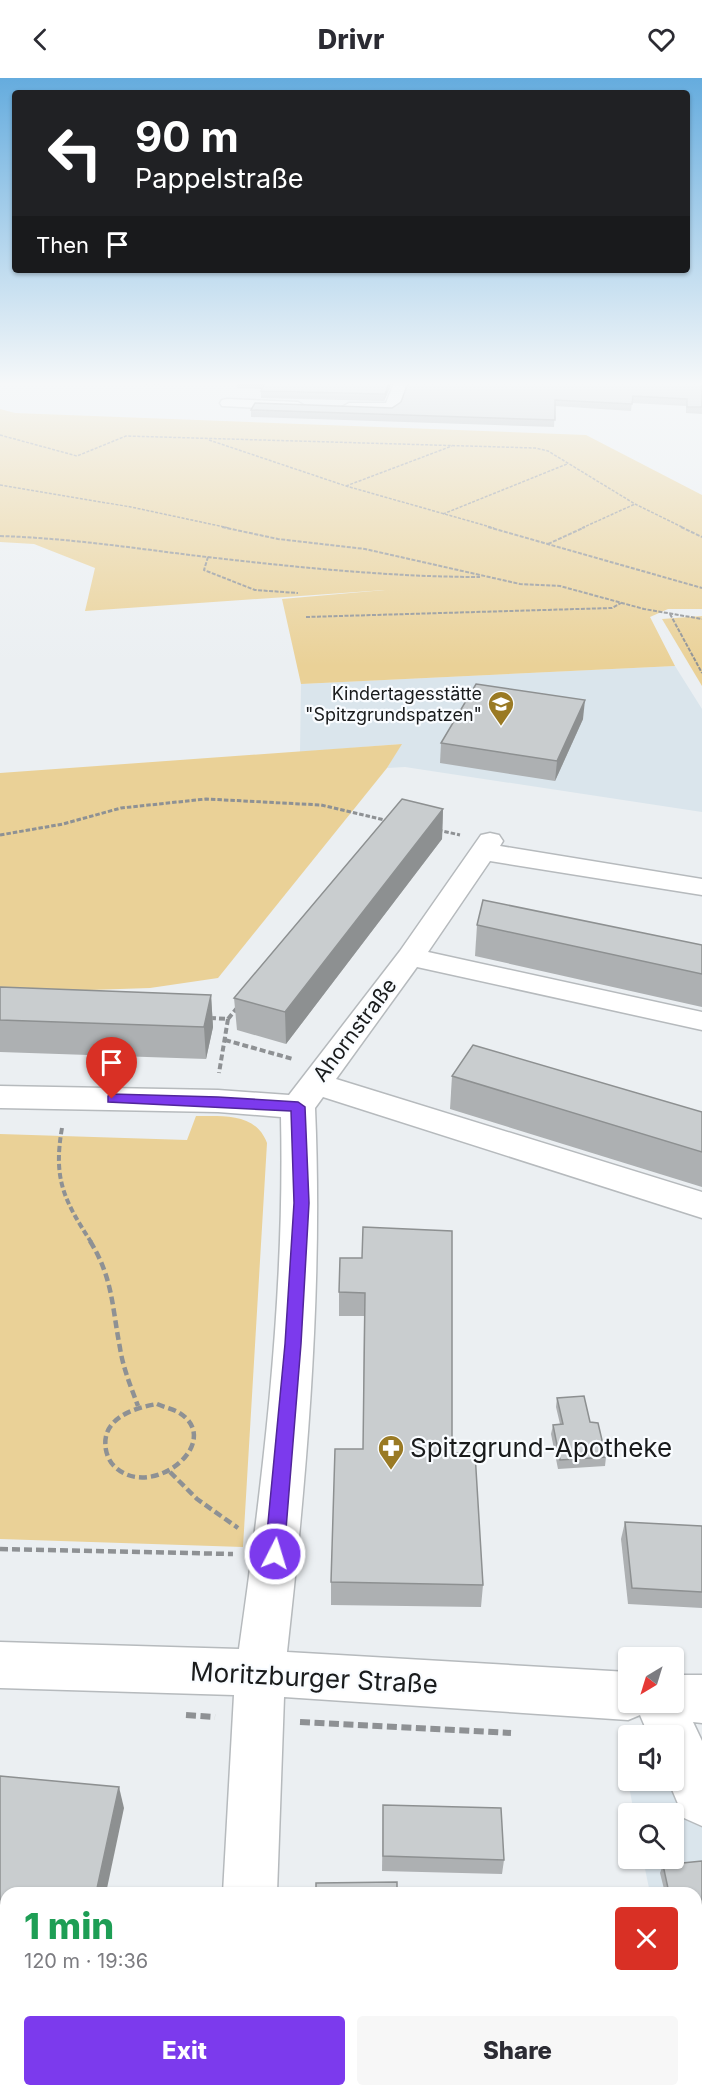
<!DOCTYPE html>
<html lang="en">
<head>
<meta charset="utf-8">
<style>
	:root { --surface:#fff; --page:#f7f7f7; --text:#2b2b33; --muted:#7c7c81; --accent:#7c3aed }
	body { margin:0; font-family:Inter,sans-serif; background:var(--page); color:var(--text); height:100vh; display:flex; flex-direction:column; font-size:22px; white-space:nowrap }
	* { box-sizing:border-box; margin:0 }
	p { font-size:20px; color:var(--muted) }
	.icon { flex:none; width:33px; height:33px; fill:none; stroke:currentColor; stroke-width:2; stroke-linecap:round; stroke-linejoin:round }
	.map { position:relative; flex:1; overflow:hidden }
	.panel { position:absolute; left:0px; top:1809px; width:702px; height:210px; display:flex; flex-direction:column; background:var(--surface); border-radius:18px 18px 0 0; box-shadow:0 2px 4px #0004 }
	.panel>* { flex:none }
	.hud { position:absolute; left:12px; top:12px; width:678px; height:183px; border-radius:6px; box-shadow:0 2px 4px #0004; background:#202124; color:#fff; overflow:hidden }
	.needle { width:39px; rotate:218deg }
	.buttons { position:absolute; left:618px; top:1569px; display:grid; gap:12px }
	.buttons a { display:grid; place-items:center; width:66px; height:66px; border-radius:6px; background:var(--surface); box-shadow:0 2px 4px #0004; font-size:30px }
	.pin { position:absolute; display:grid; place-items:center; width:51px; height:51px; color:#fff; margin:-62px -26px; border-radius:50% 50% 50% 0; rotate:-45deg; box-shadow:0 0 6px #0007 }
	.pin .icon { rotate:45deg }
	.me { position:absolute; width:66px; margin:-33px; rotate:5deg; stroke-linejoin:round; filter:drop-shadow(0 0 4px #0008) }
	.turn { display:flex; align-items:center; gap:21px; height:126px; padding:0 24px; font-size:27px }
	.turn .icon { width:78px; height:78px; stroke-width:2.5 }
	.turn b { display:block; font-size:42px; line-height:51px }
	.then { display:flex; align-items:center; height:57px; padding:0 24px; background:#0003; gap:12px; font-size:22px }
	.round { display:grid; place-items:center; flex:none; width:63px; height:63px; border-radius:6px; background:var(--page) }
	.head { display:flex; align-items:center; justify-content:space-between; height:102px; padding:0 24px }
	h1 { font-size:36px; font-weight:800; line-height:45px; color:#1e9e55 }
	.button { display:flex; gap:12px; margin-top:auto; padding:12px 24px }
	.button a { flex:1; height:69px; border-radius:6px; background:var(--accent); color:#fff; font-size:24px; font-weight:800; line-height:69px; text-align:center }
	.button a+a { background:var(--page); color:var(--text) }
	header { display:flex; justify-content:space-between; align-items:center; height:78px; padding:0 24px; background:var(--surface); font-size:27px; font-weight:800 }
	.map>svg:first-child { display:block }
</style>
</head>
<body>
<header><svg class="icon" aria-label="back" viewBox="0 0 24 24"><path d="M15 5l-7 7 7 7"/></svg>Drivr<svg class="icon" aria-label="heart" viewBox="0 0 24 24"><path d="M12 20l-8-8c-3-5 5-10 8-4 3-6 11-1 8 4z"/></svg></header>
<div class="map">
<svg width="702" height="2019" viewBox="0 0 702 2019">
	<rect width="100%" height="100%" fill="#ebeff2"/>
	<g fill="#dae5ec">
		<polygon points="675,588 702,631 702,734 405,689 387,690 401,666 300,674 301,606"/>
		<polygon points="622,1670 628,1670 628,1702 674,1702 674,1670 702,1671 702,2019 694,2019 693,2013 696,2013 696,1815 650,1815 643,1781 674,1780 674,1736 634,1735"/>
	</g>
	<g fill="#ead197">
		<polygon points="0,331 15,335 586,357 702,417 702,531 668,531 650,539 675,588 301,606 282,521 385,512 85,533 95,490 34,466 0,464"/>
		<polygon points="702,538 702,608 662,541"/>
		<polygon points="402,666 387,690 218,900 150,910 0,915 0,695"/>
		<path d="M 196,1038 C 224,1038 256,1035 267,1065 L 243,1469 L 0,1461 L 0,1056 L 187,1062 Z"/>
	</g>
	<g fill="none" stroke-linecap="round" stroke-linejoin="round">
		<g stroke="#b6babd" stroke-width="3">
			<g id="minor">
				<polygon points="394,305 408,305 397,333 349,333 342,329 349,325 386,325"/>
				<polygon points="227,321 298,324 305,328 298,332 222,328 220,325 222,322"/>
				<path d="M 490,755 L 499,757 L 503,763 L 500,768 L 702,801 L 702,817 L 490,783 L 428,874 L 702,934 L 702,952 L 417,889 L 336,1001 L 702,1114 L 702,1140 L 323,1019 L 315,1030 C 323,1211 307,1394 287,1574 L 628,1594 L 628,1624 L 674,1624 L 674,1597 L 702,1597 L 702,1645 L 693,1644 L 702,1663 L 702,1748 L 684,1740 L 668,1702 L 674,1702 L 674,1658 L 649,1658 L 640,1637 L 628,1642 L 284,1619 L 277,1815 L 223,1815 L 234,1617 L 0,1610 L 0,1564 L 239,1571 C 264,1395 285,1216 281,1039 L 218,1034 L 0,1030 L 0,1008 L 218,1012 L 289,1017 L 400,873 L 481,757 Z"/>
				<polygon points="211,2013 271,2013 270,2019 210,2019"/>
			</g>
		</g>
		<g stroke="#8e9194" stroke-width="1.5" stroke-dasharray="3 1.5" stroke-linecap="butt">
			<polyline points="0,357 77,378 126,358 535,370 548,373 635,426 684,450"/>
			<polyline points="209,362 346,408 494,450"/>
			<polyline points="0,407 131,429 229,450"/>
			<polyline points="346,408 452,368"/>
			<polyline points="443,436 567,386"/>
			<polyline points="582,450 635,426"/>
		</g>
		<g stroke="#8e9194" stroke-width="2" stroke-dasharray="4 1.5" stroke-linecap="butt">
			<polyline points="222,449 278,461 365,471 520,506 560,508 644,531 702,541"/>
			<polyline points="488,449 702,510"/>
			<polyline points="681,449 702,459"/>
			<path d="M 0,458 C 64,460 127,469 190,477 C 284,488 386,499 480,499"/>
			<polyline points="548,466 585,449"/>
			<polyline points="208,479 204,492 255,512 298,515"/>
			<polyline points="670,536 702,595"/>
			<polyline points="306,539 612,530 621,525"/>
		</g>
		<g stroke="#8e9194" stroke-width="3" stroke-dasharray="4.5 2" stroke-linecap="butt">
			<polyline points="438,752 460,757"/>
			<polyline points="0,757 63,746 121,730 206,721 321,727 389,743"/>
		</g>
		<g stroke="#8e9194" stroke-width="4" stroke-dasharray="6 3" stroke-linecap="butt">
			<polyline points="210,940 228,941 219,995"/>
			<polyline points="228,941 237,930"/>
			<polyline points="225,962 293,981"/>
			<path d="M 62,1050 C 53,1101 64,1122 91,1164"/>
		</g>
		<g stroke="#8e9194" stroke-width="4.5" stroke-dasharray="8 4" stroke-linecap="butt">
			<path d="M 90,1163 C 113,1200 112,1229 120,1270 C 123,1290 131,1309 138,1328"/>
			<path d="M 157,1326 C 164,1329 172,1331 178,1334 C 227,1363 151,1425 114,1388 C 110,1384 107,1378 106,1372 C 100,1341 133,1330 157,1326 Z"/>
			<polyline points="170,1394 197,1421 238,1450"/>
			<polyline points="0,1471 233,1476"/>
		</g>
		<g stroke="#8e9194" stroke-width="6" stroke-dasharray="10 4.5" stroke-linecap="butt">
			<polyline points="186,1637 215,1639"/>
			<polyline points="300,1644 511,1655"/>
		</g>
		<use href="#minor" fill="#fff" fill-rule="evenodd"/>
	</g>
	<g fill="#adb0b2">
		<polygon points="121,305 162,305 160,307"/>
		<polygon points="237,305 392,305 384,323 261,320 261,313 262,311 237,310"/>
		<polygon points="702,305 702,336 686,335 686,328 632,325 631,333 555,328 554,349 251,339 251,332 392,330 401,324"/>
		<polygon points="583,641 555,703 440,685 441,665"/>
		<polygon points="443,731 442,761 286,966 237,952 234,920"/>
		<polygon points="477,847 702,867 702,929 475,878"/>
		<polygon points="0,909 211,917 213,949 206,981 0,974"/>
		<polygon points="452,998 702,1034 702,1109 450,1031"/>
		<polygon points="362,1180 452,1375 483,1507 481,1529 331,1527 331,1504 363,1371 364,1238 339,1238 339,1214"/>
		<polygon points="557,1320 590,1344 606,1379 605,1388 558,1391 551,1356 553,1347 560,1346 556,1329"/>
		<polygon points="625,1444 702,1448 702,1530 628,1526 621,1461"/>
		<polygon points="383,1727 504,1782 502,1796 382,1793"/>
		<polygon points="702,1783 702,1977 696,1951 696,1815 665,1815 660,1795 663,1787"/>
	</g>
	<g fill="#8d9091">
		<polygon points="389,305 392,305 384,323 385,316"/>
		<polygon points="585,622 583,641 555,703 557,683"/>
		<polygon points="443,731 442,761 286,966 285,934"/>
		<polygon points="211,917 213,949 206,981 204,949"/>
		<polygon points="119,1709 124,1730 106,1815 96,1815"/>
		<polygon points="53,2013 64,2013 62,2019 52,2019"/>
	</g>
	<g fill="#c9cdcf" stroke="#8d9091" stroke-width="1.5">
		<polygon points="265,305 389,305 385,316 261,313"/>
		<polygon points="408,305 702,305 702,329 687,329 687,321 633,318 632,326 555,322 555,342 251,332 255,325 392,330 401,324"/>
		<polygon points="476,606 585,622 557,683 441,665"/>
		<polygon points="402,721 443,731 285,934 234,920"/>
		<polygon points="483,822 702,867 702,896 477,847"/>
		<polygon points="0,909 211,917 204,949 0,942"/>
		<polygon points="473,967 702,1034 702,1074 452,998"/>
		<polygon points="363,1149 452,1153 452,1375 475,1375 483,1507 331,1504 335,1371 363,1371 365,1215 339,1214 340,1180 362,1180"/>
		<polygon points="584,1318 590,1344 598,1345 606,1379 560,1382 553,1347 563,1346 557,1320"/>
		<polygon points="625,1444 702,1448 702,1514 632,1510"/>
		<polygon points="0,1698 119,1709 96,1815 6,1815 6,2013 53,2013 52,2019 0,2019"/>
		<polygon points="383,1727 501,1730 504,1782 383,1778"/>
		<polygon points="702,1783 702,1957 696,1931 696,1815 669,1815 663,1787"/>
		<polygon points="397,1804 397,1815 316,1815 316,1805"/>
	</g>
	<linearGradient id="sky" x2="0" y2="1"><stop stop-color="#65acde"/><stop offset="0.52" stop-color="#f6f8f9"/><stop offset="1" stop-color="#f6f8f9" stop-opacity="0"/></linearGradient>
	<rect width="702" height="588" fill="url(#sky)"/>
	<polygon fill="#7c3aed" stroke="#51269a" stroke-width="1.5" points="112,1016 218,1019 298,1024 305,1029 309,1125 301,1266 284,1476 281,1482 275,1485 268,1482 265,1476 285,1266 294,1125 291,1033 108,1024 108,1018"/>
	<defs>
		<g id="school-pin" transform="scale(1.35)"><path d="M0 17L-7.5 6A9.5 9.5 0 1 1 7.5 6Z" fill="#9a7a24" stroke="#f9fcff"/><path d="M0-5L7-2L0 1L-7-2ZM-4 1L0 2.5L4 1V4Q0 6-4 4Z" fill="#fff"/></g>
		<g id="pharmacy-pin" transform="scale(1.35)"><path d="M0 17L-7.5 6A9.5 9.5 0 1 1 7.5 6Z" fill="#9a7a24" stroke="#f9fcff"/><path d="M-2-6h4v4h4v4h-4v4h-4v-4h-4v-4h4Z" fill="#fff"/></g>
	</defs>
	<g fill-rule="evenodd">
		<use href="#school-pin" x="501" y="626"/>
		<use href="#pharmacy-pin" x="391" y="1370"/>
	</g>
	<g text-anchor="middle" stroke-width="4.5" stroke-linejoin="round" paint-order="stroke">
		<g font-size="18" fill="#191b1c" stroke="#f9fcff" text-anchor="end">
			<text x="482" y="622">Kindertagesstätte<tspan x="482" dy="21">"Spitzgrundspatzen"</tspan></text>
		</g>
		<g font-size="21" fill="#191b1c" stroke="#f9fcff">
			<text transform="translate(355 952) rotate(-53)" y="7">Ahornstraße</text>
		</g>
		<g font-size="26" fill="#191b1c" stroke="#f9fcff" text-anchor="start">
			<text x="410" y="1379">Spitzgrund-Apotheke</text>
		</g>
		<g font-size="26" fill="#191b1c" stroke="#f9fcff">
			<text transform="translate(314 1600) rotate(3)" y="9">Moritzburger Straße</text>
		</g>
	</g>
</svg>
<div class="buttons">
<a><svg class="needle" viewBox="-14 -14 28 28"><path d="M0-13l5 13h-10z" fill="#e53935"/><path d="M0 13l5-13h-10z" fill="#7c7c81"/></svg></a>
<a><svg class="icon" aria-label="sound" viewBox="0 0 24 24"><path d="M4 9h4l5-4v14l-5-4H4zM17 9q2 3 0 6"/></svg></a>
<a><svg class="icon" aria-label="search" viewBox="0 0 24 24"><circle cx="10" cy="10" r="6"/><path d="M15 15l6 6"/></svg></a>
</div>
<div class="pin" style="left:112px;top:1021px;background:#d93025"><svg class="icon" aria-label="arrive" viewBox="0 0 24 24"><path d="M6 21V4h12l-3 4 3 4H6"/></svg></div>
<svg class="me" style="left:275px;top:1476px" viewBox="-20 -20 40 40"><circle r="17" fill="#7c3aed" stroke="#fff" stroke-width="3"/><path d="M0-11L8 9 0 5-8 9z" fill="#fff"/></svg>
<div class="hud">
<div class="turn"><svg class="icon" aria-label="left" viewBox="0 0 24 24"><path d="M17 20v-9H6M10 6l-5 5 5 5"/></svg><div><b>90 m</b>Pappelstraße</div></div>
<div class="then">Then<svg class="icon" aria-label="arrive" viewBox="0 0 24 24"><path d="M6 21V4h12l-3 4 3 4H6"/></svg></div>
</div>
<section class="panel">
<div class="head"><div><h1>1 min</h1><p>120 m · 19:36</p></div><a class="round" style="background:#d93025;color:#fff"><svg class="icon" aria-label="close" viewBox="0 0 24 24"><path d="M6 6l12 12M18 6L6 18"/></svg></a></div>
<div class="button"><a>Exit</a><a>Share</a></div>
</section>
</div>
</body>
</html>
